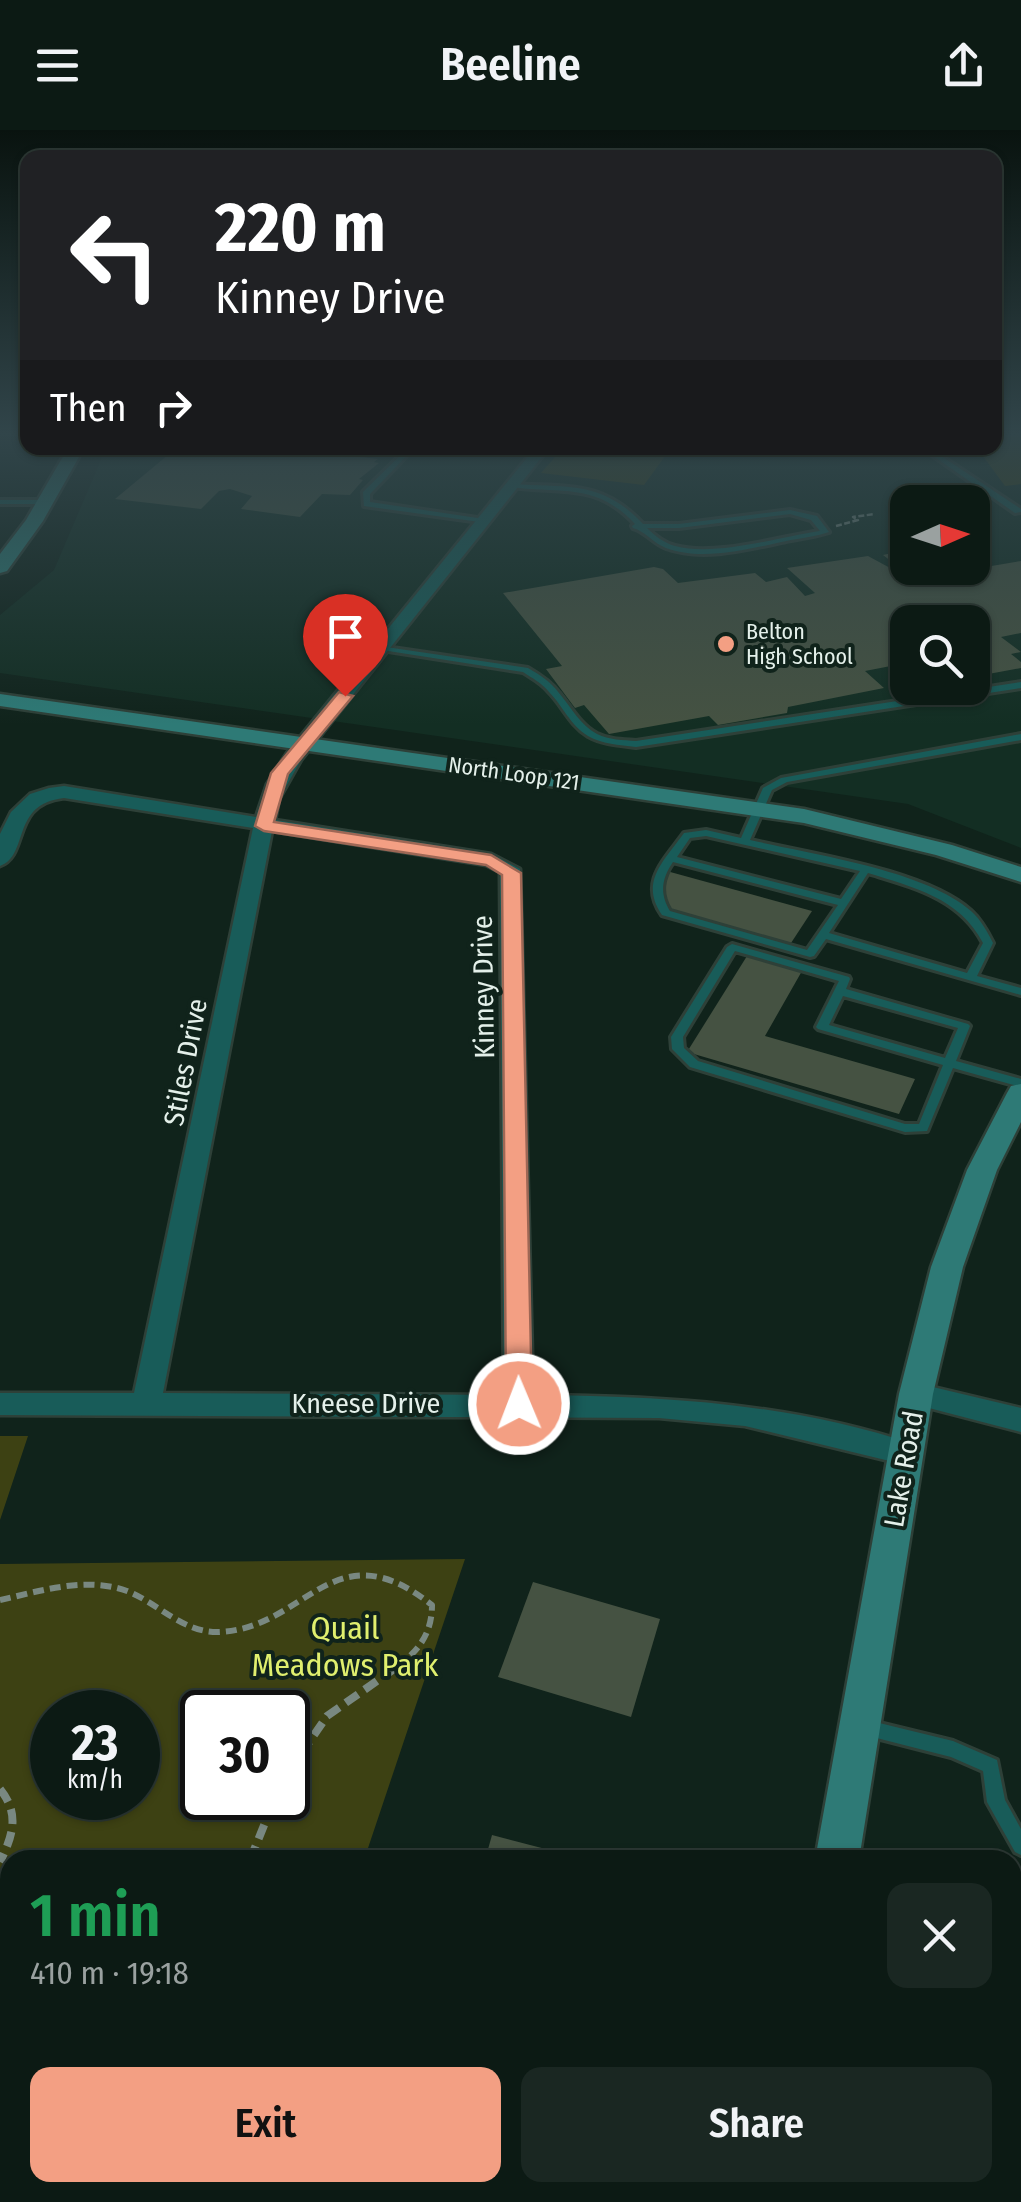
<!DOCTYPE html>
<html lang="en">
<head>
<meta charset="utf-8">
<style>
	:root { --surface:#0c1a14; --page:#1a2722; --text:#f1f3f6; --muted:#9aa1a0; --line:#2c3834; --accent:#f39f83 }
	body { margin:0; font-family:"Fira Sans Condensed",sans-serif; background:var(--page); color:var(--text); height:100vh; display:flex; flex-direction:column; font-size:38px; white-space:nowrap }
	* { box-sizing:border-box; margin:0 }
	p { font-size:32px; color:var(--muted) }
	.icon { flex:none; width:55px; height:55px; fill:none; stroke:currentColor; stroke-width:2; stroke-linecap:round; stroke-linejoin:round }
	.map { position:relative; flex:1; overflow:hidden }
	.details { position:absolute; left:0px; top:1720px; width:1022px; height:352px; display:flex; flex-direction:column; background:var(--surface); border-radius:30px 30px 0 0; box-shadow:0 2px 8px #0004,0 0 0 2px var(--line) }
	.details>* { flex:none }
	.top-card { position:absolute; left:20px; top:20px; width:982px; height:305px; border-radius:20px; box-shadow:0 2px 8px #0004,0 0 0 2px var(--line); background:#202124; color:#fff; overflow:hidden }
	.needle { width:65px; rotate:87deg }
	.controls { position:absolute; left:890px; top:355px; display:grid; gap:20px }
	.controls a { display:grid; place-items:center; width:100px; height:100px; border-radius:20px; background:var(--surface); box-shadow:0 2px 8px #0004,0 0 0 2px var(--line); font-size:50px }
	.speed { position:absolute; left:30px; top:1560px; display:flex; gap:20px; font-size:50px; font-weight:700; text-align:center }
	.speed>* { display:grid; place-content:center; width:130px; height:130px; border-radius:50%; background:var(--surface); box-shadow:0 2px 8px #0004,0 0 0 2px var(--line); line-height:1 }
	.speed small { font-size:25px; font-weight:400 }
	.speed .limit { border:5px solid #111; border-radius:15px; background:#fff; color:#111 }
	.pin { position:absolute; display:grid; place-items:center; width:85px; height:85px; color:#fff; margin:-102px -42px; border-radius:50% 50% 50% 0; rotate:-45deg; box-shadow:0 0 10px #0007 }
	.pin .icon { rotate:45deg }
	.me { position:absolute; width:110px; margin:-55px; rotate:359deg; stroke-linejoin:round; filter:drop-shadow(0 0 8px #0008) }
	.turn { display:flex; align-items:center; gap:35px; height:210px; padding:0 30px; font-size:45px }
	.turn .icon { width:130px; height:130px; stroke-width:2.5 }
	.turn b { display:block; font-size:70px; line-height:85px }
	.then { display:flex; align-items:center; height:95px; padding:0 30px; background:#0003; gap:20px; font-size:38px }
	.round { display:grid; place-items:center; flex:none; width:105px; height:105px; border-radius:20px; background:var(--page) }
	.head { display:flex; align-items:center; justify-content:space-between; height:170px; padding:0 30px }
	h1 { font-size:60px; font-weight:600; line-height:75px; color:#1e9e55 }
	.primary-button { display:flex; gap:20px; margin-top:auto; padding:20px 30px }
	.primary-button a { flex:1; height:115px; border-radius:20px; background:var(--accent); color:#111; font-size:40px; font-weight:600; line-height:115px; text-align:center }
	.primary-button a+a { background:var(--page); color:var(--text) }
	header { display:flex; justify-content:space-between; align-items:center; height:130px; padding:0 30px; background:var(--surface); font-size:45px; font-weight:600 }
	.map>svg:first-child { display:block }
</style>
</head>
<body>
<header><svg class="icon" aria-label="menu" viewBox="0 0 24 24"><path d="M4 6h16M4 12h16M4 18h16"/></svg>Beeline<svg class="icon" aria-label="share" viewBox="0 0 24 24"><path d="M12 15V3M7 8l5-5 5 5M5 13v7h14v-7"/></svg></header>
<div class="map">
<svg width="1021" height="2072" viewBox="0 0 1021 2072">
	<rect width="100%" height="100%" fill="#10231b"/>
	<path fill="#132e23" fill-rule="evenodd" d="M 995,305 L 1021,305 L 1021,718 L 908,674 L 0,543 L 0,485 L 54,440 L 106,318 L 995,318 ZM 908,372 L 972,372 L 972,438 L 908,438 ZM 908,492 L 972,492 L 972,558 L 908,558 Z"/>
	<g fill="#3d4113" fill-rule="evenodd">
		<polygon points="995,305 1021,305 1021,354 1005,356 977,318 995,318"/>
		<polygon points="563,318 671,318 644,355 541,343"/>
		<polygon points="0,1306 28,1306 0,1390"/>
		<path d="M 465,1429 L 364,1730 L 10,1730 L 10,1963 L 0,1960 L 0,1434 ZM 52,1582 L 138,1582 L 138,1668 L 52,1668 ZM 202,1582 L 288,1582 L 288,1668 L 202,1668 Z"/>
	</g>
	<g fill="#455242">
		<polygon points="161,318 280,318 378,329 374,332 379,333 359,349 363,350 350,365 322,364 300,387 241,379 252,366 230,359 219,361 201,379 115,369 168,325"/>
		<polygon points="892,423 908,438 962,441 1021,431 1021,503 1001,507 1021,522 1011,524 1021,532 1021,538 983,545 972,540 972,492 908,492 908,545 896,535 865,541 884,558 788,577 787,583 718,595 709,586 609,604 584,575 575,578 546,539 562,536 503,463 654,437 663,439 678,453 755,443 766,452 787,447 805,466 815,463 787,438 868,426 892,439 900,438 883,425"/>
		<polygon points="663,740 812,781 791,813 665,778 660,744"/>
		<polygon points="747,826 802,841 765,906 915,949 899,984 687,922"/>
		<polygon points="533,1452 660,1489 631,1587 498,1547"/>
		<polygon points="492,1705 584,1729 584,1730 485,1730"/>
		<polygon points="441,2062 505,2062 503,2072 439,2072"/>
	</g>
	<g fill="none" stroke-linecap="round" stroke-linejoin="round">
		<g stroke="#2e4038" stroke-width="6">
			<g id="lane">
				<polygon points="408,318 414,318 370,364 370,372 484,389 488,391 487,393 364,376 363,362"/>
				<polygon points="922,318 929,318 1021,379 1021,382 1015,383"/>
				<path d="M 513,354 C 568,358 602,350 643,394 L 679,394 L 790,380 L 817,386 L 829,402 C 817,406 803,408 791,410 C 752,418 704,432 666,418 C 653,413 645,401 633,398 L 632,396 L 635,394 C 596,352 562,364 511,357 L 509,356 ZM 790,384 L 811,390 L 820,401 C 779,407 715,427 675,416 C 664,413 655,406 647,398 L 679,398 Z"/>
				<polygon points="0,370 46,370 50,372 46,374 0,374"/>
				<path d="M 379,516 L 528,538 C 540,545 551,552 559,563 C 571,577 580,595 597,604 C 609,610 623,610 636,611 L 1021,552 L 1021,558 L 636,617 C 619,615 602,614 588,606 C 570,595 563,576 549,562 C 542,553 532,548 523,542 L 382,520 L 379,520 Z"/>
				<path d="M 1021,604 L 1021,610 L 787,652 L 772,660 L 750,710 C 810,724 925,740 971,781 C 981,790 987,801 993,813 L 977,846 L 1021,858 L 1021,865 L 826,809 L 814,826 L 810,827 L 662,785 C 639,752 664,731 684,703 L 706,700 L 741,708 L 763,658 L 781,648 ZM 706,706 L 860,741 L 841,769 L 677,727 L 690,708 ZM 673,732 L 838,775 L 807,820 L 670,781 C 659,763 662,748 673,732 ZM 868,743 C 913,757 960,768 983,813 L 967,843 L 829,803 Z"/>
				<path d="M 732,814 L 849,847 L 850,849 L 846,859 L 968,894 L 970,896 L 956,931 L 1021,949 L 1021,957 L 953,938 L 927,1001 L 905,1002 L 690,937 L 672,919 L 671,907 L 727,817 ZM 735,821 L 839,851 L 816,897 L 818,899 L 943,935 L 919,994 L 905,994 L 698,931 L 684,918 L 683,907 ZM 843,866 L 958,898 L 945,928 L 829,895 Z"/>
				<polygon points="867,1590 953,1611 997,1630 1005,1670 1021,1699 1021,1725 1015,1722 987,1672 983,1641 951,1627 861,1604 858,1598 861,1592"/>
			</g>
		</g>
		<g stroke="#2e4038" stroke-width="5">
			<g id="street">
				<path d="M 535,318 L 549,318 L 301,630 L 279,669 L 275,690 L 491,724 L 520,739 L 533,1265 C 664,1266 791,1273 916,1315 L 921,1323 L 916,1331 L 906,1335 L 745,1296 L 659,1288 L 0,1285 L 0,1263 L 134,1263 L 253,698 L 64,668 C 10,674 30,725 0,736 L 0,704 L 11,682 L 30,664 L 49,658 L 64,656 L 256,687 L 267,654 L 287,623 ZM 272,701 L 486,735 L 500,742 L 504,1265 L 163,1263 Z"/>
				<polygon points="916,1253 1021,1278 1021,1302 906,1272 902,1264 906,1256"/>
			</g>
		</g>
		<g stroke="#2e4038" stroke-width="5">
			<g id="secondary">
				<polygon points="68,318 84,318 43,391 7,441 0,443 0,424 26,390"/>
				<polygon points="0,564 804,679 952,715 1021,737 1021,752 936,725 804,693 0,576"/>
				<polygon points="1021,954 1021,992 997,1040 963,1137 933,1264 859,1730 815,1730 899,1264 931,1137 967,1040 1007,963 1011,956"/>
				<polygon points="756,2062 806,2062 804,2072 754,2072"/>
			</g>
		</g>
		<polyline stroke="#798881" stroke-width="2.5" stroke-dasharray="6 2.5" stroke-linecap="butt" points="836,396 858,390 853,387 875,384"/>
		<path stroke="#798881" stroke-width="6" stroke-dasharray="11 6" stroke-linecap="butt" d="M 0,1470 C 41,1461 86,1446 127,1461 C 158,1473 182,1502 217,1502 C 307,1500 332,1396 432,1475 C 432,1506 416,1524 391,1541"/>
		<g stroke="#798881" stroke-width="8" stroke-dasharray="15 8" stroke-linecap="butt">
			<polyline points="288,1643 327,1586 394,1539"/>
			<path d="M 0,1659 C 20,1684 13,1705 0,1732"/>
			<polyline points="250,1730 275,1668"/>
			<polyline points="0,1882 10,1887"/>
		</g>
		<use href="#lane" fill="#185c59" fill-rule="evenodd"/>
		<use href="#street" fill="#185c59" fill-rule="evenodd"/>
		<use href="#secondary" fill="#2e7a76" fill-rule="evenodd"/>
	</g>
	<linearGradient id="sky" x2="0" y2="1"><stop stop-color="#09130f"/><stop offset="0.51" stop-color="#31454a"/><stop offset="1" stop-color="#31454a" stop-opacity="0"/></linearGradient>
	<rect width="1021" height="595" fill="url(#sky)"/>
	<polygon fill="#f39f83" stroke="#9e6755" stroke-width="2.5" points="339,562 353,566 288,644 274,692 491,725 521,743 532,1274 528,1281 519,1284 509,1281 506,1274 502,745 486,735 264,701 255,696 271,643"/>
	<circle fill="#f39f83" stroke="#10231b" stroke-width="4" cx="726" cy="514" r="10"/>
	<g text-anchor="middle" stroke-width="8" stroke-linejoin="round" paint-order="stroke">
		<g font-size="22" fill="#e4f0ea" stroke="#10231b" text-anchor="start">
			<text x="746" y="509">Belton<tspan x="746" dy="25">High School</tspan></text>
		</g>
		<g font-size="22" fill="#e4f0ea" stroke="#10231b">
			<text transform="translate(514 643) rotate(8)" y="8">North Loop 121</text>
		</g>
		<g font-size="28" fill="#e4f0ea" stroke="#10231b">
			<text transform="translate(483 857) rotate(-91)" y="10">Kinney Drive</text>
			<text transform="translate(185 932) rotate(-79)" y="10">Stiles Drive</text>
			<text x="366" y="1283">Kneese Drive</text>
			<text transform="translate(903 1339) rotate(-80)" y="10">Lake Road</text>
		</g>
		<g font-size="32" fill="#e0ef6e" stroke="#10231b">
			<text x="345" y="1509">Quail<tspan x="345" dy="37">Meadows Park</tspan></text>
		</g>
	</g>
</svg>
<div class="controls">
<a><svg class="needle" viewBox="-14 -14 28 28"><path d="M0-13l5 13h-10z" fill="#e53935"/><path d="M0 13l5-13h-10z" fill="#9aa1a0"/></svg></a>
<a><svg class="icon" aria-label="search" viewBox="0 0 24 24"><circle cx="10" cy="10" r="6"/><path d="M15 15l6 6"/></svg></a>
</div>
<div class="speed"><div>23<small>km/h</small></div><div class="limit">30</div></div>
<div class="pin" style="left:345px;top:566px;background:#d93025"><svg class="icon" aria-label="arrive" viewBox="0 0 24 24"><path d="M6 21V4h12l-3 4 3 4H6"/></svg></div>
<svg class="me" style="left:519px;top:1274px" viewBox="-20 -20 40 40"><circle r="17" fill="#f39f83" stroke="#fff" stroke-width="3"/><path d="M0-11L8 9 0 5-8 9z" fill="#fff"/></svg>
<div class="top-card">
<div class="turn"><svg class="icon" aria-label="left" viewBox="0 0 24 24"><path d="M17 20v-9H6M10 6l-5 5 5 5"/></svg><div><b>220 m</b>Kinney Drive</div></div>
<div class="then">Then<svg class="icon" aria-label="right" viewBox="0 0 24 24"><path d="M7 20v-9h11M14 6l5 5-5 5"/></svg></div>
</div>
<section class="details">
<div class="head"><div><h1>1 min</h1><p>410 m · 19:18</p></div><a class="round"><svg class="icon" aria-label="close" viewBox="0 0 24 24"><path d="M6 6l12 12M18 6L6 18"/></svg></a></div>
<div class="primary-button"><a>Exit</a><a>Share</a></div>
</section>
</div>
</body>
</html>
